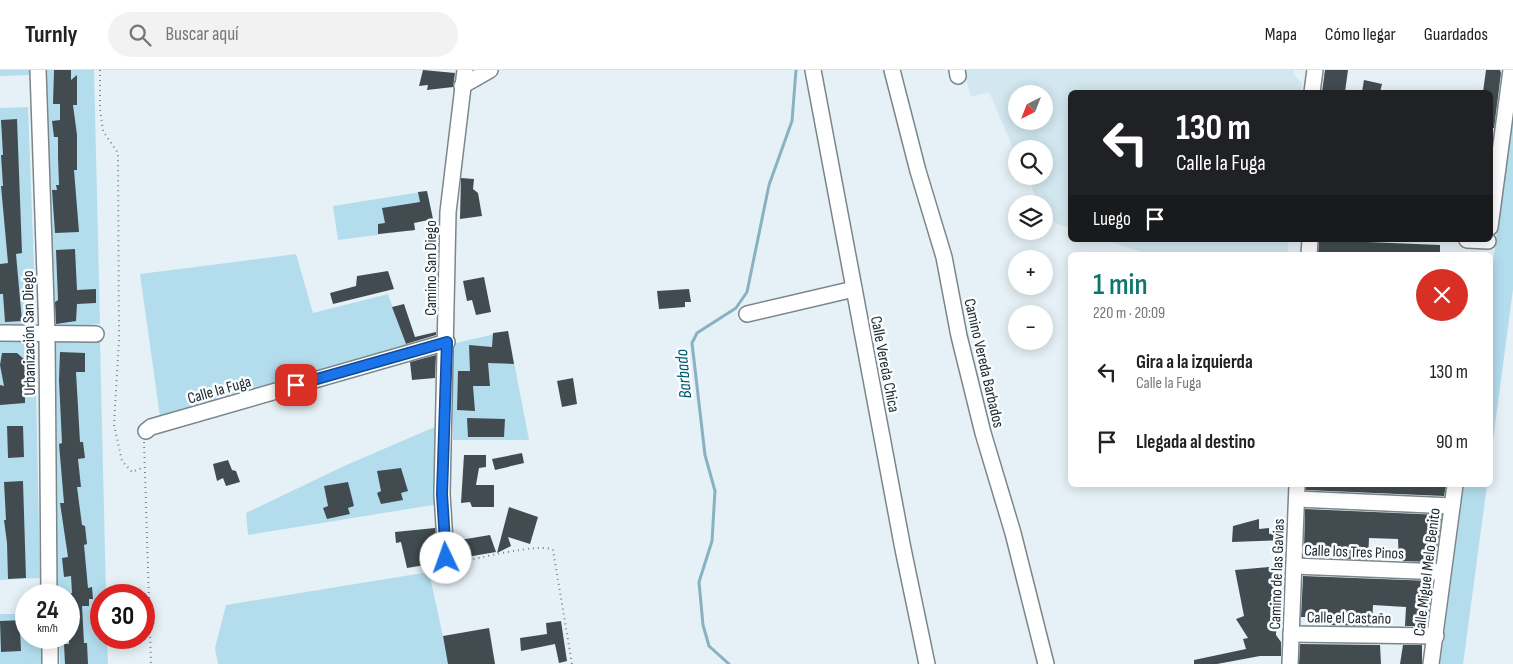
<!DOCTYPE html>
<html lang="es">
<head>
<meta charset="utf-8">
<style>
	:root { --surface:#fff; --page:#f2f2f2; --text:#222; --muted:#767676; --line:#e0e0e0; --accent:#0f766e }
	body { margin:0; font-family:"Sofia Sans Condensed",sans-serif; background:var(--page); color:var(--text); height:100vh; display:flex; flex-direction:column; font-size:19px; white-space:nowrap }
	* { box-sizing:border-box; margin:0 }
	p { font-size:16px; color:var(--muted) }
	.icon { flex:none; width:28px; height:28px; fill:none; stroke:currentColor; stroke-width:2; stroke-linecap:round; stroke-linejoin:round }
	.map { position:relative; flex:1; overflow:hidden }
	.details { position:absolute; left:1068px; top:182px; width:425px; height:235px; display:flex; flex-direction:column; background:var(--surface); border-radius:8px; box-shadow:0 2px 12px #0003 }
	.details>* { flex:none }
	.guide { position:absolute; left:1068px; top:20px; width:425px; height:152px; border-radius:8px; box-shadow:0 2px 12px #0003; background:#202124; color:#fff; overflow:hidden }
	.needle { width:32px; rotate:222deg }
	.tools { position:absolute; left:1008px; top:15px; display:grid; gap:10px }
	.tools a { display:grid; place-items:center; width:45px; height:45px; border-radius:50%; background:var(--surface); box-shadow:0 2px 12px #0003; font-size:25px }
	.speed { position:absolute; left:15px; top:514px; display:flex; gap:10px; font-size:25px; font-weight:700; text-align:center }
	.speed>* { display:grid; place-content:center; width:65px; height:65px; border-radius:50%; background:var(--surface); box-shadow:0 2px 12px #0003; line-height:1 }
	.speed small { font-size:12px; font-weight:400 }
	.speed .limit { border:8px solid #d22; background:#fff; color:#111 }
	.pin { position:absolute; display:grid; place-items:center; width:42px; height:42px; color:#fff; margin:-21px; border-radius:10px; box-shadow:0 2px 8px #0006 }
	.me { position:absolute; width:55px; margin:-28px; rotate:357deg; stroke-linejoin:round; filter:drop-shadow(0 0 4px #0008) }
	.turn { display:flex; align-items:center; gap:18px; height:105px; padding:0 25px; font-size:22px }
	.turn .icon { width:65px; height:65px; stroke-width:2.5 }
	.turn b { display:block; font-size:35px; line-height:42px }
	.then { display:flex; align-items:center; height:48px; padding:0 25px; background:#0003; gap:10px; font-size:19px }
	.round { display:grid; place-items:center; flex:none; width:52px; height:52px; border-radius:26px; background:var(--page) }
	.overview { display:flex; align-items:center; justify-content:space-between; height:85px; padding:0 25px }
	h1 { font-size:30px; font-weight:600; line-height:38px; color:var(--accent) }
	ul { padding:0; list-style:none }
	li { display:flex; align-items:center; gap:15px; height:70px; padding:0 25px }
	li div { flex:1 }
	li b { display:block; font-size:19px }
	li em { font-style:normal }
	header { display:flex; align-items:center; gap:30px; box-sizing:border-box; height:70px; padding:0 25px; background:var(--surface); border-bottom:1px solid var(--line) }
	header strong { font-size:24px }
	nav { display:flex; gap:28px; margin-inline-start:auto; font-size:18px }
	.search { width:350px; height:45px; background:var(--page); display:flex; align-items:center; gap:12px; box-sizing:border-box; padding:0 18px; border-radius:28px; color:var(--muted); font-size:19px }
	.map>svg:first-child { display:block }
</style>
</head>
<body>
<header>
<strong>Turnly</strong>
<div class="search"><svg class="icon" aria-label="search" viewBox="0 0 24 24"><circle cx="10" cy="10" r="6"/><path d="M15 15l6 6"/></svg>Buscar aquí</div>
<nav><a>Mapa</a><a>Cómo llegar</a><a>Guardados</a></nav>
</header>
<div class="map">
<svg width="1513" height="594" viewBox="0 0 1513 594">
	<rect width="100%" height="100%" fill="#e5f1f6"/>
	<g fill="#d2e7ef" fill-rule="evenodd">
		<path d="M 964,0 L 1293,0 L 1294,5 L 1302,13 L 1301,22 L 1070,22 L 1070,158 L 1044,149 L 1044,134 L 1038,134 L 1032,117 L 1026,106 L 1044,106 L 1044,79 L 1016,79 L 1016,85 L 989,22 L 971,27 ZM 1016,24 L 1044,24 L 1044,51 L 1016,51 Z"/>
		<polygon points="1105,170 1288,170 1288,185 1151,185"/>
	</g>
	<g fill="#b3dded">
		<polygon points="0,0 29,0 29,5 0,6"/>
		<polygon points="45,0 94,0 100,254 51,259"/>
		<polygon points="28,37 36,249 31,255 0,255 0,38"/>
		<polygon points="1513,45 1513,219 1490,393 1490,214"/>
		<polygon points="427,121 433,149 414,153 415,160 338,170 333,136"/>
		<polygon points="296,184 313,243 388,224 408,281 161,354 140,204"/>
		<polygon points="508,261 529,370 453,370 452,278 456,273"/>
		<polygon points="35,268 40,508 0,510 0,270"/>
		<polygon points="100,271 106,525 101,525 101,568 107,568 108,594 60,594 59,568 69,568 69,525 58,525 52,276 55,272"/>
		<polygon points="437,356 439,434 248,465 246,443 344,396"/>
		<polygon points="1464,415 1487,415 1463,594 1440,594"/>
		<polygon points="429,502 449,594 218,594 215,578 226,535"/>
		<polygon points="0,544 26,544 26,568 42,568 42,594 0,594"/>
	</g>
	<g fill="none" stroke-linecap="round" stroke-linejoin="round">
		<polyline stroke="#88b2c2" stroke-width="3" points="729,594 709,576 703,555 699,512 712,471 715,421 705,385 692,273 697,263 736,238 747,222 769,115 792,51 796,0"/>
	</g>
	<g fill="#424c50">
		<polygon points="54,0 71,0 71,10 77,5 77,35 73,35 77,65 77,100 74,100 79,162 55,163 52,120 57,120 56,115 59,115 58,87 58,67 54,67 52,51 60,50 60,34 53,34"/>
		<polygon points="423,0 455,3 453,17 427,20 428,15 419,16"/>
		<polygon points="1325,0 1348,0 1345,22 1322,22"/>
		<polygon points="1486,0 1500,0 1501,3 1494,58 1490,58 1490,22 1483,22"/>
		<polygon points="1364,10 1382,14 1380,22 1362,22"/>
		<polygon points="17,49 22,183 16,184 22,251 5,252 3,224 0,224 0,194 8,193 1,116 3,116 1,85 3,85 1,50"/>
		<polygon points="461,108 474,109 473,119 478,123 482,146 460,149"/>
		<polygon points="427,121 433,149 414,153 415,160 378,164 378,154 385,153 382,138 420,132 418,122"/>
		<polygon points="1319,170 1440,175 1440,185 1318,185"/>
		<polygon points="75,179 77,220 96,219 96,233 77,234 76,251 56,254 55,232 58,230 56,180"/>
		<polygon points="388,201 394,219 333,234 330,223 356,216 357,206"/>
		<polygon points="484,207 491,242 476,245 472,230 467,231 463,211"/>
		<polygon points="689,219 691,232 685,232 685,237 659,239 657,221"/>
		<polygon points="404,234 415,267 436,262 436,265 406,274 392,237"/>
		<polygon points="508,261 514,294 488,293 490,316 473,316 475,341 457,340 458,301 470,301 469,275 492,277 493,263"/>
		<polygon points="60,282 85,283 85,302 76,302 80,372 83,372 85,388 78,389 81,417 77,417 82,455 85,456 87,474 84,475 88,518 92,517 93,529 89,529 89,536 82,536 84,573 87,573 88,594 65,594 64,574 69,574 69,524 72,523 71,506 64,507 62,488 68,487 60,433 64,433 59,374 62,373 59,310"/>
		<polygon points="2,283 17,283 25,290 25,333 0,335 0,315 4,316 0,295"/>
		<polygon points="436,285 435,308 412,310 410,292"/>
		<polygon points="573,308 577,334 562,337 557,311"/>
		<polygon points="467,348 505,349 504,367 468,367"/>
		<polygon points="7,356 23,356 24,387 8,388"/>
		<polygon points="522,383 524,393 495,400 492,389"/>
		<polygon points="464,385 486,385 486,397 479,398 476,415 494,415 494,437 472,437 470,432 461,433"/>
		<polygon points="228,390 232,400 236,401 240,412 226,416 223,408 217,411 213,394"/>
		<polygon points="401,398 408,421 401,423 403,430 381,434 377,423 381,421 377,401"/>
		<polygon points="23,411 26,508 8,509 7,473 4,450 6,450 4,412"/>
		<polygon points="348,412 354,436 348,438 350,444 327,449 323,438 328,436 324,416"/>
		<polygon points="1306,415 1446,415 1444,426 1306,420"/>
		<polygon points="509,437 538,447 530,474 508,467 511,476 497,483"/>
		<polygon points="1305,439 1442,445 1435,492 1399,491 1398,469 1369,468 1368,490 1338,488 1338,478 1304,479"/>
		<polygon points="1259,449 1259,459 1269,458 1269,464 1284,460 1283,470 1232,472 1233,456"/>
		<polygon points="435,458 439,497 426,499 425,495 407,498 401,472 396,473 395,462"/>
		<polygon points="490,465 496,482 455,489 454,471"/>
		<polygon points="1279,496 1276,565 1281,572 1281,586 1260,586 1217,594 1194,594 1194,590 1246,579 1243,569 1248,568 1236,549 1244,546 1235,500"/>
		<polygon points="1303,506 1432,511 1427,556 1405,556 1406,537 1373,535 1372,556 1326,555 1326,547 1301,547"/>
		<polygon points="26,550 26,559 20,559 21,581 1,582 0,551"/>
		<polygon points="561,551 567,591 559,593 555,574 521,581 520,568 547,564 546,553"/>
		<polygon points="489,558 495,594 448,594 443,566"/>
		<polygon points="1300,574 1380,575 1381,594 1299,594"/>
		<polygon points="1403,575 1422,575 1422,594 1400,594"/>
	</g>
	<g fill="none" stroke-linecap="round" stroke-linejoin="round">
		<g stroke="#7b868b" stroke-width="18">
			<g id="minor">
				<polyline points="38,0 47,264 49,525"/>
				<polyline points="813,0 903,479 927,594"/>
				<polyline points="892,0 918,101 944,187 959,266 983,363 1013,463 1046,594"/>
				<polyline points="957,0 958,6"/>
				<polyline points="462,16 490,0"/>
				<polyline points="1312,22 1315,0"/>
				<polyline points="1490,157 1511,0"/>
				<polyline points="1467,170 1488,171"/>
				<polyline points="1309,185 1310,170"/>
				<polyline points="747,244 854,219"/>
				<polyline points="0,263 96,264"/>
				<polyline points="146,361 151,357 447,272"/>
				<polyline points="1297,429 1452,436"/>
				<polyline points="446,488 442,424 448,142 465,0"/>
				<polyline points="1294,496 1442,502"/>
				<polyline points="1291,564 1436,566"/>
				<polyline points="50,568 50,594"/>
				<polyline points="1290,594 1297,415"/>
				<polyline points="1431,594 1455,415"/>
			</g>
		</g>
		<g stroke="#7c8487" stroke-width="2" stroke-dasharray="1 4" stroke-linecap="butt">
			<polyline points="100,0 100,39 103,61 118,83 119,270 114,355 122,391 132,402 144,397"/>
			<polyline points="144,372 151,594"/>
			<path d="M 459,492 C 477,489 542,472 553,480 L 572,594"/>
		</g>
		<use href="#minor" stroke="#fff" stroke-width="15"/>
	</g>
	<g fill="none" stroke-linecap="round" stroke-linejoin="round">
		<g stroke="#114b97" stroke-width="12">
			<polyline id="route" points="296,315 447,272 442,424 446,488"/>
		</g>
		<use href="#route" stroke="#1a73e8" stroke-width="9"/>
	</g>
	<g text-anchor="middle" stroke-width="5" stroke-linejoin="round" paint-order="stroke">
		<g font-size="16" fill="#23282a" stroke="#f8fdff">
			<text transform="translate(430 198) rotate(-90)" y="6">Camino San Diego</text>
			<text transform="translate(28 263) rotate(-91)" y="6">Urbanización San Diego</text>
			<text transform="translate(985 293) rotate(77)" y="6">Camino Vereda Barbados</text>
			<text transform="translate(886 294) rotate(79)" y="6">Calle Vereda Chica</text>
			<text transform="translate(219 319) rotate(-16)" y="6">Calle la Fuga</text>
			<text transform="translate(1354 481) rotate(2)" y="6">Calle los Tres Pinos</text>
			<text transform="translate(1426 502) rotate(-83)" y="6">Calle Miguel Melo Benito</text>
			<text transform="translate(1276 504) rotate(-88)" y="6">Camino de las Gavias</text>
			<text transform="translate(1349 547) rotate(1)" y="6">Calle el Castaño</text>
		</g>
		<g font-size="18" font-style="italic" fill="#005971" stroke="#f8fdff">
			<text transform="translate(683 304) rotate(-95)" y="6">Barbado</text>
		</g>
	</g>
</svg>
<div class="tools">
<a><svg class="needle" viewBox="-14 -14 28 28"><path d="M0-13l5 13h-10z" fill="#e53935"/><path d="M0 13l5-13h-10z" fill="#767676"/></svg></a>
<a><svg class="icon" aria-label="search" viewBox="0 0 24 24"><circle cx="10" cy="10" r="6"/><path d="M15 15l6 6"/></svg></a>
<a><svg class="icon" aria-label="layers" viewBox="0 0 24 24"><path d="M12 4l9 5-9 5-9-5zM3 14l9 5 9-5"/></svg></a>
<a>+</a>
<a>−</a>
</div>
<div class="speed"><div>24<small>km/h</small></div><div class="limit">30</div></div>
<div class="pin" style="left:296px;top:315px;background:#d93025"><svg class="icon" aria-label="arrive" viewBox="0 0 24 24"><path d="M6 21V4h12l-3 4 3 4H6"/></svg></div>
<svg class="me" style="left:446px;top:488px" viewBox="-20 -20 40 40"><circle r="19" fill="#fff"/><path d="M0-13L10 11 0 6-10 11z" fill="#1a73e8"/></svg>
<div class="guide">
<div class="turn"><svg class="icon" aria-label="left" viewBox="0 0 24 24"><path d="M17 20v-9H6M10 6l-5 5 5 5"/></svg><div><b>130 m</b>Calle la Fuga</div></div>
<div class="then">Luego<svg class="icon" aria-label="arrive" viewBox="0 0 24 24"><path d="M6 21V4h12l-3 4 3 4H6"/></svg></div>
</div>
<section class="details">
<div class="overview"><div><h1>1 min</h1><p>220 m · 20:09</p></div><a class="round" style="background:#d93025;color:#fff"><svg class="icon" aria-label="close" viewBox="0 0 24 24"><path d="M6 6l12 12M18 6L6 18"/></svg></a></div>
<ul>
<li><svg class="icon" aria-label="left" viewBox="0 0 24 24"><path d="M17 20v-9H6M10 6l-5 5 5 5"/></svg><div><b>Gira a la izquierda</b><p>Calle la Fuga</p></div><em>130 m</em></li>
<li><svg class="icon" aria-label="arrive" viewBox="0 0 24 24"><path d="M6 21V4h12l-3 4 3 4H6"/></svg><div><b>Llegada al destino</b></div><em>90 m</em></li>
</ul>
</section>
</div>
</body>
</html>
